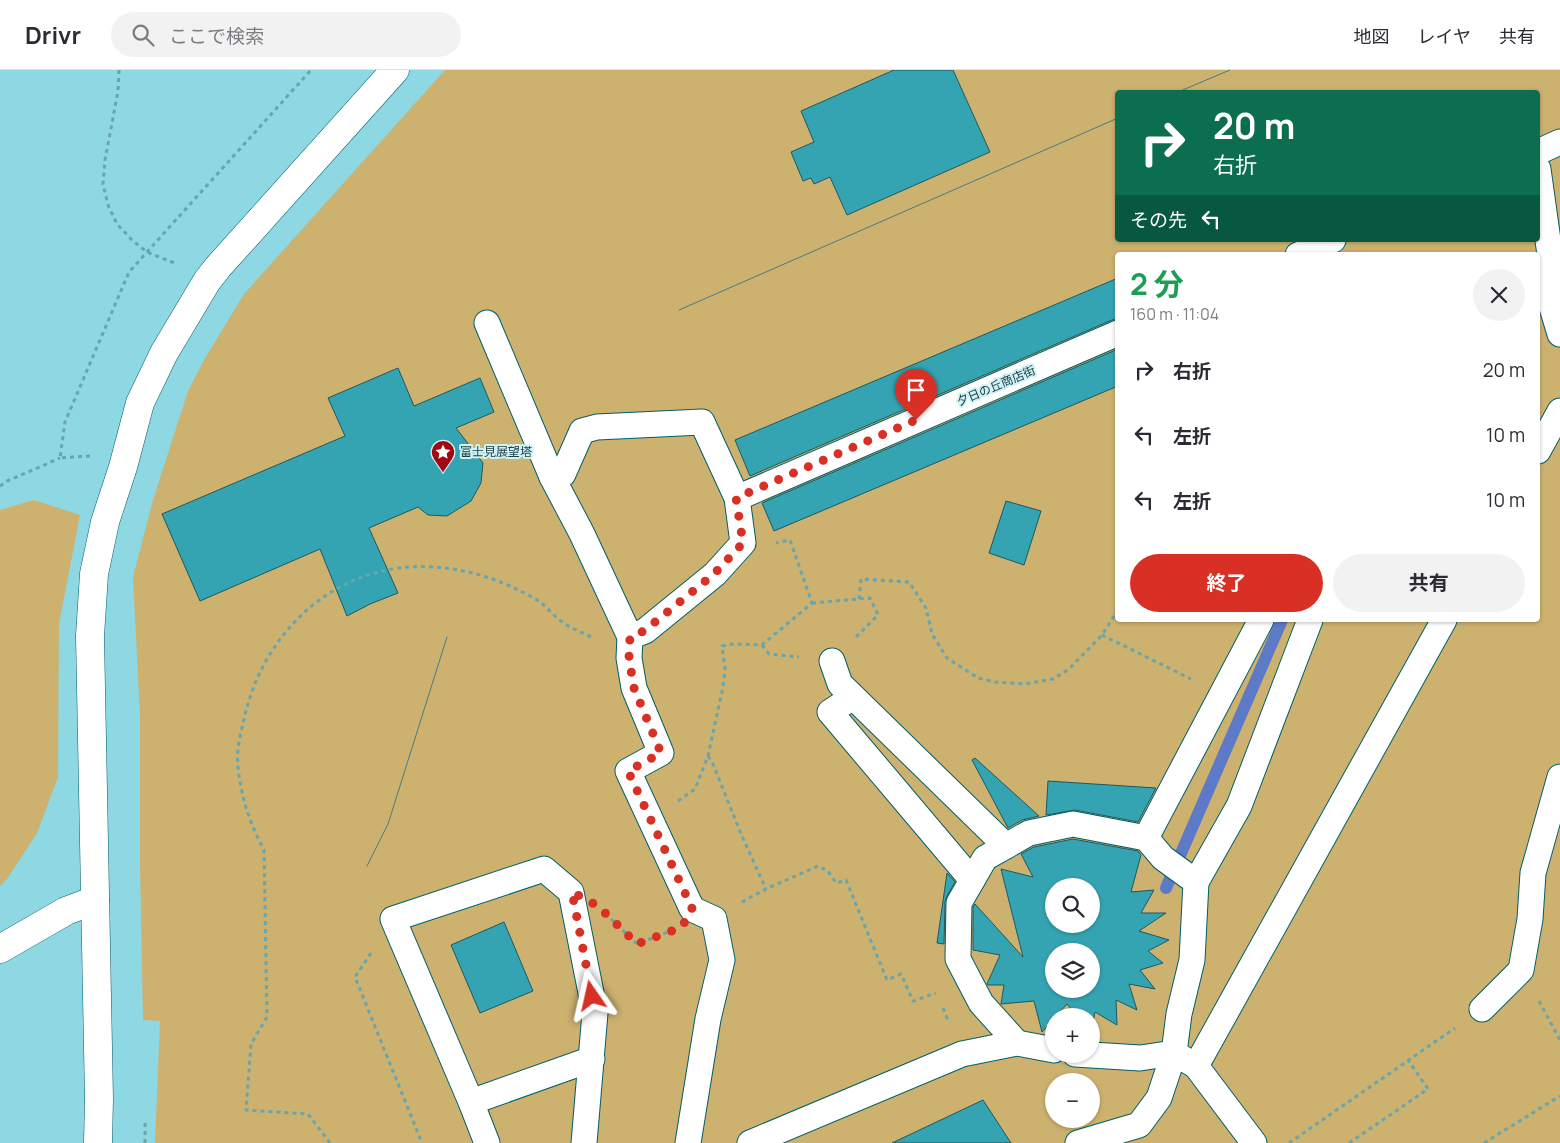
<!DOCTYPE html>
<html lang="ja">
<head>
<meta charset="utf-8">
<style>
	:root { --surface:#fff; --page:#f2f2f3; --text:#2b2b33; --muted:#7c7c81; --line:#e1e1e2; --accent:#d93025 }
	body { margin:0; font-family:Manrope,"Noto Sans JP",sans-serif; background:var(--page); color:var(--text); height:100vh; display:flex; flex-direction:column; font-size:19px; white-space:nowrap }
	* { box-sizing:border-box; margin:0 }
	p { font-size:16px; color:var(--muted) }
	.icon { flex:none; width:28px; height:28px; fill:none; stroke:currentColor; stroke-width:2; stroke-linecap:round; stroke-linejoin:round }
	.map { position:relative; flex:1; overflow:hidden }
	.panel { position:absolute; left:1115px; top:182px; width:425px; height:370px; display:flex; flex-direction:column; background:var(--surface); border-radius:5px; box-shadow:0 1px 4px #0004 }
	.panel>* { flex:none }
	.top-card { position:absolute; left:1115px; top:20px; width:425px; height:152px; border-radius:5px; box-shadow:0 1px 4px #0004; background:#0b6e4f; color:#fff; overflow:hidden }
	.controls { position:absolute; left:1045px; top:808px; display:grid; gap:10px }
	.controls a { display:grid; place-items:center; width:55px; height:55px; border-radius:50%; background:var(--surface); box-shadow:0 1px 4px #0004; font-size:25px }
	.pin { position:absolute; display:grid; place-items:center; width:42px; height:42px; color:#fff; margin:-51px -21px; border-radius:50% 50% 50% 0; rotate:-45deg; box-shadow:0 0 5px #0007 }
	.pin .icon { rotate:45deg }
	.me { position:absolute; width:55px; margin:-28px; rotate:349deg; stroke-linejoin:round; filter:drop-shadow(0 0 4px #0008) }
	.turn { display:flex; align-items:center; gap:18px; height:105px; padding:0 15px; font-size:22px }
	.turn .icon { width:65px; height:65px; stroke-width:2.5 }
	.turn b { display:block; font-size:35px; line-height:42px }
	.then { display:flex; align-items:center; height:48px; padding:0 15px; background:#0003; gap:10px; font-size:19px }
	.round { display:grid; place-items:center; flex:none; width:52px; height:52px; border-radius:26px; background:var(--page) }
	.summary { display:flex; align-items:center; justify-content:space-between; height:85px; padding:0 15px }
	h1 { font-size:30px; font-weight:700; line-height:38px; color:#1e9e55 }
	.button { display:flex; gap:10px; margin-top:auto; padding:10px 15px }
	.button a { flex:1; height:58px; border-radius:30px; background:var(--accent); color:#fff; font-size:20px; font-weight:700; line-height:58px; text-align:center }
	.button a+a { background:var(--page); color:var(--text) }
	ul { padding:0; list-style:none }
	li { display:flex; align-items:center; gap:15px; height:65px; padding:0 15px }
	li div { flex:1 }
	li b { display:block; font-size:19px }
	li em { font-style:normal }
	header { display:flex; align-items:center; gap:30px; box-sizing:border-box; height:70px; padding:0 25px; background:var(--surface); border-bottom:1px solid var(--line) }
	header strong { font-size:24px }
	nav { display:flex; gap:28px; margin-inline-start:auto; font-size:18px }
	.search { width:350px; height:45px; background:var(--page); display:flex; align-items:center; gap:12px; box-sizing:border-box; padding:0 18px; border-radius:28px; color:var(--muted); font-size:19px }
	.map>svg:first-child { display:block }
</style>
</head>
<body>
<header>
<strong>Drivr</strong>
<div class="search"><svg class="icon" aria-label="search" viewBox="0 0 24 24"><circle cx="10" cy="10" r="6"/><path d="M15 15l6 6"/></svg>ここで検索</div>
<nav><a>地図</a><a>レイヤ</a><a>共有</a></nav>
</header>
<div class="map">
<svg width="1560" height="1073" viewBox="0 0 1560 1073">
	<rect width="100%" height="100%" fill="#8dd8e3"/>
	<g fill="#cdb16f" fill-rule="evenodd">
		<path d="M 445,0 L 1560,0 L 1560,1073 L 155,1073 L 160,951 L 143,950 L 140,796 L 140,645 L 133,507 L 153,430 L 188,321 L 204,290 L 244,224 ZM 1118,22 L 1538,22 L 1538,170 L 1118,170 ZM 1118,185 L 1538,185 L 1538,550 L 1118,550 ZM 1054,816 L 1091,816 L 1091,854 L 1054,854 ZM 1054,881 L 1091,881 L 1091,919 L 1054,919 ZM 1054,946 L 1091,946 L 1091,984 L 1054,984 ZM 1054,1011 L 1091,1011 L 1091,1049 L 1054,1049 Z"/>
		<polygon points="34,430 80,445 59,554 58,707 37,763 7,809 0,816 0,440"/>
	</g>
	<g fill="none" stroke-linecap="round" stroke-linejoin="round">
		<polyline stroke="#5c7ac7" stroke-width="12" points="1166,818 1282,550"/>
	</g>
	<g fill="#35a4b2" stroke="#1d5860" fill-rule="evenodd">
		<polygon points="894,0 953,0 990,82 847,145 830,107 814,114 811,108 803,111 791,82 814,72 801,41"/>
		<polygon points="1118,208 1118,249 1112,250 750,406 735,370"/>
		<polygon points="1118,279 1118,316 774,461 762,433"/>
		<polygon points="398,298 414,336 480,308 494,342 456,358 483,393 481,413 471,431 447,446 428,445 418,437 369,458 398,523 370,534 347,546 320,479 200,531 162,444 345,366 328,328"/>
		<polygon points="1006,431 1041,441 1024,495 989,483"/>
		<polygon points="975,688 1039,746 1022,750 1008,758 972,690"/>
		<polygon points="1048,711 1156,718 1138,752 1075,740 1046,745"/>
		<path d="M 1073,769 L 1138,781 L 1141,785 L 1131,822 L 1154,820 L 1141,843 L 1166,843 L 1139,861 L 1169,870 L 1148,881 L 1163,893 L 1140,900 L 1155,919 L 1129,914 L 1137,940 L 1116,930 L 1117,955 L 1095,942 L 1091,963 L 1091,946 L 1077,946 L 1067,934 L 1056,946 L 1054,946 L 1054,949 L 1042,962 L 1034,931 L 1001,934 L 1004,915 L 988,915 L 987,914 L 1000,885 L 973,880 L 973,837 L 975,834 L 1023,887 L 1001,799 L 1033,807 L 1021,784 L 1034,777 ZM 1054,816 L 1091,816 L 1091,854 L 1054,854 ZM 1054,881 L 1091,881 L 1091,919 L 1054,919 Z"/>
		<polygon points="947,803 955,812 947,826 945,832 944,874 937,873"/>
		<polygon points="504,852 533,921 480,943 451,875"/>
		<polygon points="983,1030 1011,1073 892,1073"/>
	</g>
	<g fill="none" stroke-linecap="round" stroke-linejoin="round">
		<g stroke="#005f68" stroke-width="27">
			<g id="pedestrian">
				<polyline points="1538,82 1560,72"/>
				<polyline points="1538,99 1552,199 1551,234 1560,264"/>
				<polyline points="1298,185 1333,170"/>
				<polyline points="487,253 552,407 582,464 630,567"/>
				<polyline points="1538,381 1560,341"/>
				<polyline points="552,407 563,404 582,361 597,357 702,352 737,428 743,473 715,504 645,561 630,567 629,588 634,618 661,683 628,701 692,839 714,849 722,890 708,949 688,1073"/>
				<polyline points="737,428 1118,263"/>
				<polyline points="832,591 840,614 1006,776"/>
				<polyline points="853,627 830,642 972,810"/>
				<polyline points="1146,768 1261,550"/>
				<polyline points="1196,812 1239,736 1310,550"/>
				<polyline points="1482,939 1521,900 1530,849 1533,803 1560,707"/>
				<polyline points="1017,973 981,933 958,889 959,833 985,788 1029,763 1073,754 1146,768 1163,788 1196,812 1192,890 1179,944 1174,983 1140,988 1075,984"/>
				<polyline points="1196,996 1444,550"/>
				<polyline points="471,1032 592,989"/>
				<polyline points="487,1073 471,1032 393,849 544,799 571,822 595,943 584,1073"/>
				<polyline points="750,1073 962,984 1017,973 1054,980"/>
				<polyline points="1078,1073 1139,1055 1159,1028 1174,983 1196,996 1254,1073"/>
			</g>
		</g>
		<g stroke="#005f68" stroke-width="29">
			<g id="tertiary">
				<polyline points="0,879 66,841 95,830"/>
				<polyline points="98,1073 99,1029 90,566 94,504 105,452 123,397 140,333 164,283 207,211 218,197 395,0"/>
			</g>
		</g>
		<g stroke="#68a5ad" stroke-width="3" stroke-dasharray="4 4" stroke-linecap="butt">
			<polyline points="119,0 118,21 105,90 103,114 108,135 117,154 132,170 147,182 177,194"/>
			<polyline points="90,386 60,388 65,352 129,202 311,0"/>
			<polyline points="0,416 7,411 35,399 60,388"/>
			<polyline points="859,529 861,509 909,512 926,538 932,564 947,588 978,608 995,612 1025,614 1053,609 1069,599 1102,565 1118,540"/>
			<polyline points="812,533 870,528 878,545 855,568"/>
			<polyline points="1102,565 1191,609"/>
			<polyline points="762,575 769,584 799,587"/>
			<polyline points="708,686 713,694 741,764 766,819"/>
			<polyline points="678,731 695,719 708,686 723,617 725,599 722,576 733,574 762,575 812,533 790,470 776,473"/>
			<polyline points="742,832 766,819 818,796 828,801 836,813 846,810 887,910 901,904 913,931 936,923"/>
			<polyline points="611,849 637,874 668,862"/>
			<polyline points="371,883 355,907 422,1073"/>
			<polyline points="1539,931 1560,970"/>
			<polyline points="943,938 949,953"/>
			<polyline points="145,1073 145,1049"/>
			<path d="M 330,1073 L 308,1044 L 246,1040 L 251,974 L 267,947 L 264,780 C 250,754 241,727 238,697 C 236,680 241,662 245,645 C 266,557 340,491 433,497 C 470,499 505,511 537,530 C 547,536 555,548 565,554 C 574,560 584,563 593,568"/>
			<polyline points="1289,1073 1455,958"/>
			<polyline points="1349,1073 1428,1019 1408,990"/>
			<polyline points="1484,1073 1560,1026"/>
		</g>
		<use href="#pedestrian" stroke="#fff" stroke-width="25"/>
		<use href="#tertiary" stroke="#fff" stroke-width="28"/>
		<g stroke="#4a7b81" stroke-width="1">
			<polyline points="1178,22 1230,0"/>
			<polyline points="679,240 1118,48"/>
			<polyline points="367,796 388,754 447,567"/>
		</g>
	</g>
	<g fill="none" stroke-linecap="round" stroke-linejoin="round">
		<polyline stroke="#d93025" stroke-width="9" stroke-dasharray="0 16.2" points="592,926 572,822 598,836 637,874 682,857 692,838 628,701 661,683 634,618 629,588 630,567 644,561 714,504 743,473 736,428 916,350"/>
	</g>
	<defs>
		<g id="sight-pin" transform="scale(1.25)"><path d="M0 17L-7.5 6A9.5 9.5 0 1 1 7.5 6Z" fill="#a20712" stroke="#cef2f7"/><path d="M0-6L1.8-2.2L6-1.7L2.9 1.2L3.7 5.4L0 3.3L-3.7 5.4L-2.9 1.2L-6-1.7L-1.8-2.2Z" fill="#fff"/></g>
	</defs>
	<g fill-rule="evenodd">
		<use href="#sight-pin" x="443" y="382"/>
	</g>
	<g text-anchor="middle" stroke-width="4" stroke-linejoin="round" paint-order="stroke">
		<g font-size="12" fill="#204044" stroke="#cef2f7">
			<text transform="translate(996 316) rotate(-23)" y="4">夕日の丘商店街</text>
		</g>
		<g font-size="12" fill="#204044" stroke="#cef2f7" text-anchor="start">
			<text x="460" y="386">富士見展望塔</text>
		</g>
	</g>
</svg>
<div class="controls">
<a><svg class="icon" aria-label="search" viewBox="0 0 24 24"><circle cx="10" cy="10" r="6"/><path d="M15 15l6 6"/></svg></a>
<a><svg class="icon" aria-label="layers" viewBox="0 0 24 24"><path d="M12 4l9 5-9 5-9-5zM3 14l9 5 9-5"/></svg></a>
<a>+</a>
<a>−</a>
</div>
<div class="pin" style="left:916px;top:350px;background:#d93025"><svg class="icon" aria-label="arrive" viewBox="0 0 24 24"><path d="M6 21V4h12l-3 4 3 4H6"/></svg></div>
<svg class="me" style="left:592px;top:926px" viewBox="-20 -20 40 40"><path d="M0-17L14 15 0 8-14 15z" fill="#d93025" stroke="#fff" stroke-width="4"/></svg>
<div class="top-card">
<div class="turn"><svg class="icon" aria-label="right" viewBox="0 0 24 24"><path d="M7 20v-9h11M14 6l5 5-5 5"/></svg><div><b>20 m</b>右折</div></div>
<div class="then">その先<svg class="icon" aria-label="left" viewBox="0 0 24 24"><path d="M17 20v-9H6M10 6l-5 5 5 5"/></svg></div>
</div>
<section class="panel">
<div class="summary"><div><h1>2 分</h1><p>160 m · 11:04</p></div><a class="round"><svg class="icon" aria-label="close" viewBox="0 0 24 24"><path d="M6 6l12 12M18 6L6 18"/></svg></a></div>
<ul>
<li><svg class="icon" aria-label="right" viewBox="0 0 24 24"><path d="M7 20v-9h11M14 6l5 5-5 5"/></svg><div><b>右折</b></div><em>20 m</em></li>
<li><svg class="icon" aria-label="left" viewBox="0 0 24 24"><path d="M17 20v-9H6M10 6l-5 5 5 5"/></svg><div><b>左折</b></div><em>10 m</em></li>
<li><svg class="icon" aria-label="left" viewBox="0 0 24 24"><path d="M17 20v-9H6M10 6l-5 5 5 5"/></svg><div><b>左折</b></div><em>10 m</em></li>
</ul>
<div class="button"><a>終了</a><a>共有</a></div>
</section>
</div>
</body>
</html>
